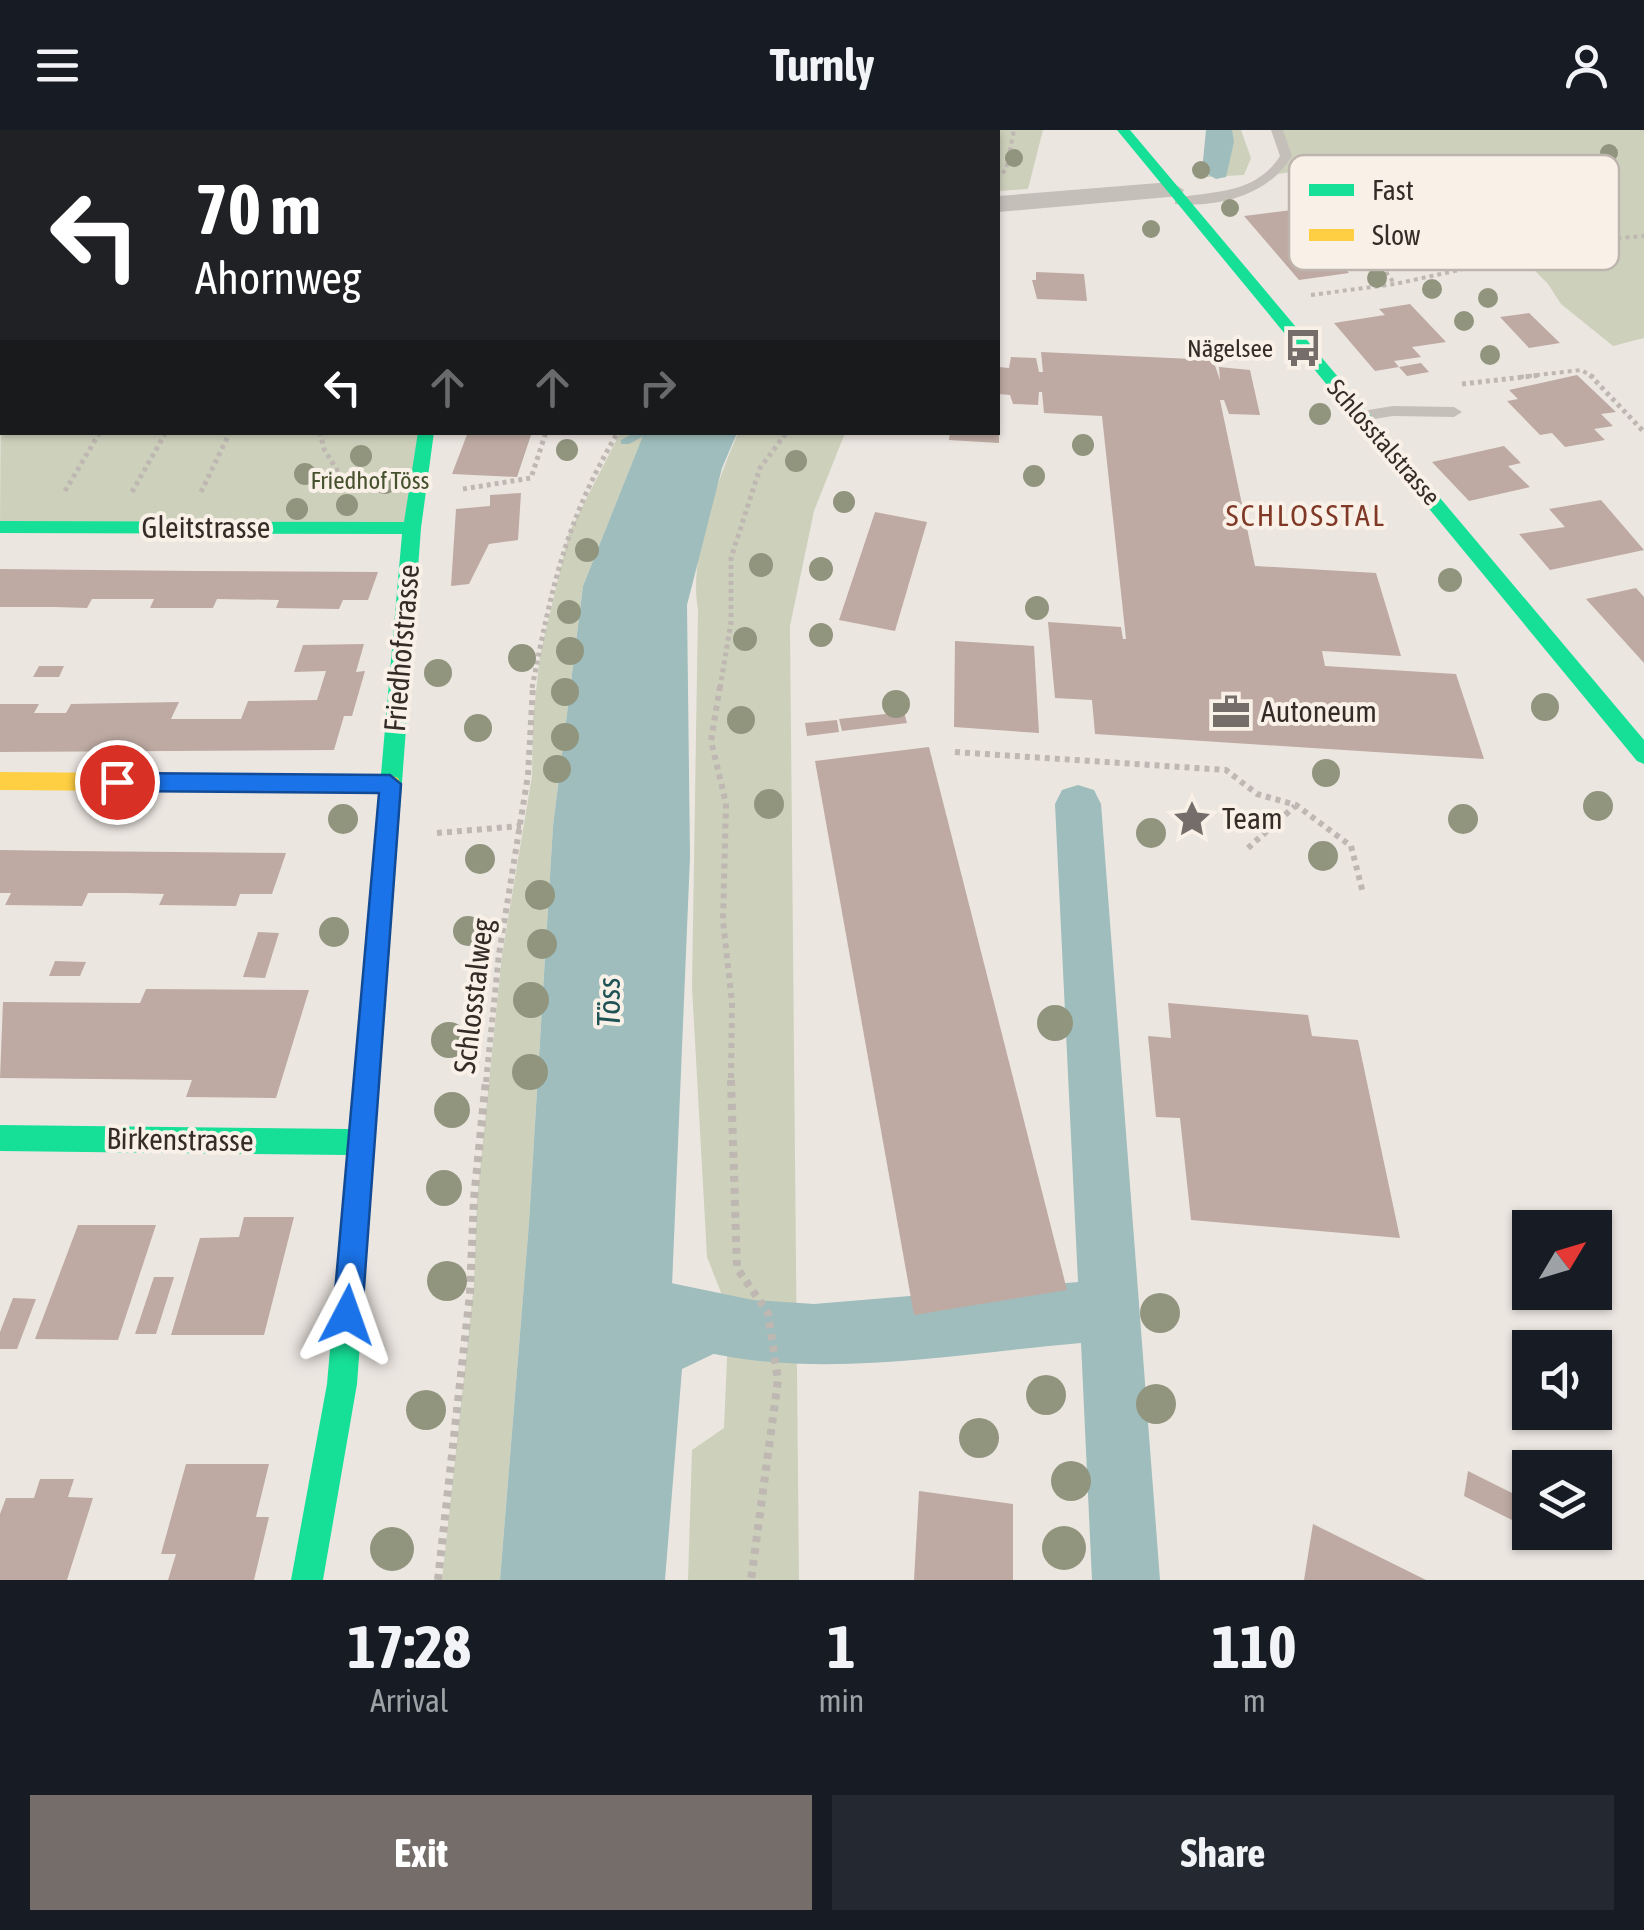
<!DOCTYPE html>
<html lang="en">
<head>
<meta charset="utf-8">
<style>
	:root { --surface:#171b24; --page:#242831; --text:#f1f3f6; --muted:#9ea1a6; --accent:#756d69 }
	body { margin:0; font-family:"Asap Condensed",sans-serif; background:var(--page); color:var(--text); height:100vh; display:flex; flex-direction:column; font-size:38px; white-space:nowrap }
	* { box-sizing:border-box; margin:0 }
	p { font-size:32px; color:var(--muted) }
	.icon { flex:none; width:55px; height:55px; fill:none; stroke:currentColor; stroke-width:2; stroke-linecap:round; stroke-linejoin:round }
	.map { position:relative; height:1450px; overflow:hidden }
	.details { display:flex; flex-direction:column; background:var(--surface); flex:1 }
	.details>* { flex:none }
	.banner { position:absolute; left:0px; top:0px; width:1000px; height:305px; box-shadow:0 2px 8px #0004; background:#202124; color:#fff; overflow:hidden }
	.needle { width:65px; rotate:52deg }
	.fabs { position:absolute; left:1512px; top:1080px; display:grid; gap:20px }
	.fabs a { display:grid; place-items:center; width:100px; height:100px; border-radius:0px; background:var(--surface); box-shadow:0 2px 8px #0004; font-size:50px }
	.pin { position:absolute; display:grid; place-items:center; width:85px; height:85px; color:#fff; margin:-42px; border:5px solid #fff; border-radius:50%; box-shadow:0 2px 10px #0007 }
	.me { position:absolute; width:110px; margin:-55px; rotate:4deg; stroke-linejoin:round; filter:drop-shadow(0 0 8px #0008) }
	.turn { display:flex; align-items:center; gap:35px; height:210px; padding:0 30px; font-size:45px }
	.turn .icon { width:130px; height:130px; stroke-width:2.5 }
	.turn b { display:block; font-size:70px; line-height:85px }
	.lanes { display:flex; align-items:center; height:95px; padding:0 30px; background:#0003; justify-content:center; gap:50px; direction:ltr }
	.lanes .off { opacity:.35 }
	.eta { display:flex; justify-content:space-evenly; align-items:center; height:170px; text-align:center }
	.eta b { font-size:60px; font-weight:700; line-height:70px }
	.primary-button { display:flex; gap:20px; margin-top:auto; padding:20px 30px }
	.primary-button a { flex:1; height:115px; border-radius:0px; background:var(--accent); color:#fff; font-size:40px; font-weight:700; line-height:115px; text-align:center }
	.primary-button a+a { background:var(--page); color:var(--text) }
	header { display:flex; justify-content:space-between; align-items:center; height:130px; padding:0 30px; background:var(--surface); font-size:45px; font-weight:700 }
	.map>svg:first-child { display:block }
</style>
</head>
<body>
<header><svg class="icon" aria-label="menu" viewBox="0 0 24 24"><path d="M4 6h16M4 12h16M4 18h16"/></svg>Turnly<svg class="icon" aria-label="person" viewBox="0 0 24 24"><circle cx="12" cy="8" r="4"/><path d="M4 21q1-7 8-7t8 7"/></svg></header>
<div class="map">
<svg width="1644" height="1450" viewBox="0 0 1644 1450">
	<rect width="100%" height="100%" fill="#ece6e1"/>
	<g fill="#cdd1bc">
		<polygon points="993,0 1043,0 1028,59 998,61 998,2"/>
		<polygon points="1220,0 1241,0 1251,28 1244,45 1207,47 1207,41 1218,41 1223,13"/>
		<polygon points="1277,0 1644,0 1644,208 1613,216 1561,174 1548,154 1469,74 1397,26 1278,44 1286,26"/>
		<polygon points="2,101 2,302 426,303 412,398 0,397"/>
		<polygon points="620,303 644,303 583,456 553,696 529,1093 500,1450 442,1450 474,1154 477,1070 502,825 532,646 533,589 540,525 569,403"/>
		<path d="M 738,303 L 845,303 L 814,381 L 790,496 L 799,1450 L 688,1450 L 692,1320 L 724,1298 L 729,1183 L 707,1127 L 692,857 L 698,479 C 688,429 718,350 738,303 Z"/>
	</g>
	<polygon fill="#9ebdbc" points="644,303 737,303 722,338 687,475 690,727 672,1156 728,1184 728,1217 682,1239 665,1450 500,1450 529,1093 553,696 583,456"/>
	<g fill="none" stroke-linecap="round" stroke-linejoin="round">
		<polygon fill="#9ebdbc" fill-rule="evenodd" points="636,302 651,302 629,314 621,314 621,310"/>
		<g fill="#9ebdbc" fill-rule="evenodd">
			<polygon points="1206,0 1232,0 1234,12 1226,47 1216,49 1202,41"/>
			<path d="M 1078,655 L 1094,660 L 1101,674 L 1160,1450 L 1092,1450 L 1081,1213 C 940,1225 779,1259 645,1203 L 636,1182 L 645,1161 L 666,1152 L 753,1170 L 814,1174 L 1078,1152 L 1055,674 L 1062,660 Z"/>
		</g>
	</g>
	<g fill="#beaaa3">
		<polygon points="1292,80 1320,111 1349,143 1299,150 1244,86"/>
		<polygon points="1036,142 1084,144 1087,171 1037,169 1032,150 1036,150"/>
		<polygon points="1410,174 1446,212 1412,217 1421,227 1394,231 1399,237 1421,233 1429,242 1407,246 1399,237 1375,241 1334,193 1385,185 1379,179"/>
		<polygon points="1529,183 1560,213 1529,218 1500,187"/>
		<polygon points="1041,222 1213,230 1220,250 1219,237 1250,240 1260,285 1229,284 1224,270 1220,270 1255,436 1376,443 1401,526 1322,521 1325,536 1456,544 1484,629 1095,604 1092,570 1055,568 1048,492 1121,497 1123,509 1126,509 1102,286 1044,283 1042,262 1039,262 1038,275 1013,274 1010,265 998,264 998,237 1009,238 1011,227 1036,228 1039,242 1043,242"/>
		<polygon points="1577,245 1616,282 1601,284 1613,296 1594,299 1605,310 1565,317 1552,303 1540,305 1507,271 1518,269 1509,260"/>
		<polygon points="468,302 532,302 517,347 452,344"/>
		<polygon points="950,302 999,302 999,313 949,310"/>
		<polygon points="1504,316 1521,333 1508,336 1530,357 1469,371 1432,332"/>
		<polygon points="521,363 518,410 489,414 469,454 451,456 456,379 490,376 490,365"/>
		<polygon points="1601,370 1644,420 1550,440 1519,404 1565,397 1549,379"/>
		<polygon points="875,382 927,392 895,501 839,490"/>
		<polygon points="0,439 198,441 378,442 368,470 343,470 339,479 276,478 279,470 217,469 213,478 150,478 154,469 92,469 87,478 55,477 0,477"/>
		<polygon points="1636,458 1644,467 1644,533 1586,469"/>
		<polygon points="955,511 1034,516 1039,603 954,597"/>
		<polygon points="364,514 356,542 365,541 352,586 344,586 334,620 0,622 0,574 39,574 34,583 66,583 71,574 179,572 171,589 241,589 248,571 317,570 326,541 294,542 303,515"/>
		<polygon points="39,536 64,536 59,547 33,547"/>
		<polygon points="904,582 907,593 842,601 839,589"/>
		<polygon points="837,590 839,602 807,606 805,593"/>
		<polygon points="929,617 1067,1160 914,1185 815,631"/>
		<polygon points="0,720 70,721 286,723 272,764 240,764 236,776 159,775 164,764 126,763 88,763 82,776 5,775 11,763 0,763"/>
		<polygon points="258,802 279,803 265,848 243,847"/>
		<polygon points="55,831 86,832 80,846 49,846"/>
		<polygon points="146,859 309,860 276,968 186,967 192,950 0,948 3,872 140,873"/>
		<polygon points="1168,873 1308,885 1312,906 1358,910 1400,1108 1191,1090 1180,988 1156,987 1148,906 1171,908"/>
		<polygon points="244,1087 294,1087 264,1205 171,1205 200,1108 239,1107"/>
		<polygon points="78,1095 156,1095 118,1210 35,1209"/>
		<polygon points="154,1147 174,1147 156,1204 135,1204"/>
		<polygon points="13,1168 36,1169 17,1219 0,1219 0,1202"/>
		<polygon points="186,1334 269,1334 256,1387 269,1387 254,1450 168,1450 176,1424 161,1424"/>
		<polygon points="1468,1341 1530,1372 1528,1398 1464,1366"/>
		<polygon points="40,1349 74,1349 68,1367 93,1368 67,1450 0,1450 0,1384 6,1368 34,1368"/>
		<polygon points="919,1361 1013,1374 1013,1450 914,1450"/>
		<polygon points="1313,1394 1426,1450 1304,1450"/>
	</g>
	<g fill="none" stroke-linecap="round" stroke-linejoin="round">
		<g stroke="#beb7b2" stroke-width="4" stroke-dasharray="4 4" stroke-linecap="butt">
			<polyline points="1002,43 1006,40 1014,0"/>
			<polyline points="1343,84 1394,153"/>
			<polyline points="1311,165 1395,154 1596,110 1644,106"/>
			<polyline points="1520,247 1581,240 1594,247"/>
		</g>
		<g stroke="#beb7b2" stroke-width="5" stroke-dasharray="4 4" stroke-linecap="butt">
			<polyline points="1590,245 1644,302"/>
			<polyline points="1462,254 1541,245"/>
			<polyline points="320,302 324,319 351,363"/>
			<polyline points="463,359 531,348 546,302"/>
			<polyline points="65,361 100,302"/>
			<polyline points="132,362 166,302"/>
			<polyline points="201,362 230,302"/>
			<path d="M 532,558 C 552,457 565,392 618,302"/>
			<polyline points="720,558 731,492 731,428 760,338 787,302"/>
		</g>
		<g stroke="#beb7b2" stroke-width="6" stroke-dasharray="5 5" stroke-linecap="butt">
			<polyline points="720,556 711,611 726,673 723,791 732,873 731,952"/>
			<polyline points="955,622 1226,640 1257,664 1296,675 1351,716 1363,763"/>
			<polyline points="437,703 521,696"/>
			<polyline points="1248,718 1295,676"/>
			<polyline points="486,952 499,824 528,645 533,556"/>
		</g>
		<g stroke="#beb7b2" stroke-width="8" stroke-dasharray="6 6" stroke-linecap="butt">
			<polyline points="731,950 737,1138 768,1183 778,1250 751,1450"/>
			<polyline points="438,1450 470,1164 474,1069 486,950"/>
		</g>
		<g fill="#c5bfba" fill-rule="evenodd">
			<rect x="485" y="0" width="12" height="2"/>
			<path d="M 1271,0 L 1283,0 L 1292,26 C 1269,65 1219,78 1175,74 L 1175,68 C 1215,61 1256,64 1280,26 Z"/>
			<polygon points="1393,276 1454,277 1462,282 1454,287 1393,286 1362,291 1354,286 1362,281"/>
		</g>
		<g fill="#c5bfba" fill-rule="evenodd">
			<polygon points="619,0 645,0 645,2 620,2"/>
			<polygon points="1171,52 1184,60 1180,66 998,82 998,66"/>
		</g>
		<g fill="#16e098" fill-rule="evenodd">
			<polygon points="1117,0 1130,0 1644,610 1644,634 1637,631"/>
			<polygon points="418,302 434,302 421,398 357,1254 323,1450 291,1450 327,1254 347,1025 0,1021 0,995 350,999 402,404 0,403 0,391 404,392"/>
		</g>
		<polygon fill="#ffcf43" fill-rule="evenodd" points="0,642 390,645 398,648 401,654 398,660 390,663 0,660"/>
	</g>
	<g fill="#91957e">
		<circle cx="1609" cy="23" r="9"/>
		<circle cx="1014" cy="28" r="9"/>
		<circle cx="1201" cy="40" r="9"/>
		<circle cx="1230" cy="78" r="9"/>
		<circle cx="1151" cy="99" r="9"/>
		<circle cx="1377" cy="148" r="10"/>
		<circle cx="1432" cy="159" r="10"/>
		<circle cx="1488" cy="168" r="10"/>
		<circle cx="1464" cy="191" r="10"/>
		<circle cx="1490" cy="225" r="10"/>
		<circle cx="1320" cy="284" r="11"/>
		<circle cx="1083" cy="315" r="11"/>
		<circle cx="567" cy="320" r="11"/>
		<circle cx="361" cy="326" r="11"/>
		<circle cx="796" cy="331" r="11"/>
		<circle cx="305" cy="344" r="11"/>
		<circle cx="1034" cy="346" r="11"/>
		<circle cx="385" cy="353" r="11"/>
		<circle cx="844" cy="372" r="11"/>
		<circle cx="347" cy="375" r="11"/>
		<circle cx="297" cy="379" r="11"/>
		<circle cx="587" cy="420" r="12"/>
		<circle cx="761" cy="435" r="12"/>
		<circle cx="821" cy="439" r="12"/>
		<circle cx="1450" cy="450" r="12"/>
		<circle cx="1037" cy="478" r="12"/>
		<circle cx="569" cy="482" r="12"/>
		<circle cx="821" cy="505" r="12"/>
		<circle cx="745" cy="509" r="12"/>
		<circle cx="570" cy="521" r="14"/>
		<circle cx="522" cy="528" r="14"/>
		<circle cx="438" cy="543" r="14"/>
		<circle cx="565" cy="562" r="14"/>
		<circle cx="896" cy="574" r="14"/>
		<circle cx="1545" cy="577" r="14"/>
		<circle cx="741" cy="590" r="14"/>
		<circle cx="478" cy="598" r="14"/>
		<circle cx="565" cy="607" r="14"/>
		<circle cx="557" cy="639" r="14"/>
		<circle cx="1326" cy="643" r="14"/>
		<circle cx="769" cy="674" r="15"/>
		<circle cx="1598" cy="676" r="15"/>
		<circle cx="343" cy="689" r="15"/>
		<circle cx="1463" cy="689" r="15"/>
		<circle cx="1151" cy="703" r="15"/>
		<circle cx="1323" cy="726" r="15"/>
		<circle cx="480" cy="729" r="15"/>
		<circle cx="540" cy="765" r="15"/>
		<circle cx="468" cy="801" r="15"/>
		<circle cx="334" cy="802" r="15"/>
		<circle cx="542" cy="814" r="15"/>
		<circle cx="531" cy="870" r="18"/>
		<circle cx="1055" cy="893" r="18"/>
		<circle cx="449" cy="910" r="18"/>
		<circle cx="530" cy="942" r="18"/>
		<circle cx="452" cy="980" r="18"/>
		<circle cx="444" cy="1058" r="18"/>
		<circle cx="447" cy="1151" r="20"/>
		<circle cx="1160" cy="1183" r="20"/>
		<circle cx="1046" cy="1265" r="20"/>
		<circle cx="1156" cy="1274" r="20"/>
		<circle cx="426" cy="1280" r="20"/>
		<circle cx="979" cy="1308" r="20"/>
		<circle cx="1071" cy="1351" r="20"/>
		<circle cx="1064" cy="1418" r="22"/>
		<circle cx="392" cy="1419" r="22"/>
	</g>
	<polygon fill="#1a73e8" stroke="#114b97" stroke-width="2.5" points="117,643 390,645 401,654 362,1185 358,1195 347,1199 337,1195 333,1185 379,663 117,661 106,652"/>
	<defs>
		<g id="bus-bare" transform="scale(3)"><path d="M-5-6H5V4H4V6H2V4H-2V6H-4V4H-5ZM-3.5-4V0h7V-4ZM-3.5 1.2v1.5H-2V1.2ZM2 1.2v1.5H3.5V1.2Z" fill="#756d69" stroke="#f9f1e8" stroke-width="2.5" paint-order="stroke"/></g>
		<g id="office-bare" transform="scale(3)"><path d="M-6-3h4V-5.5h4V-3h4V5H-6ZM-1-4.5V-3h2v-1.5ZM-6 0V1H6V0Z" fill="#756d69" stroke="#f9f1e8" stroke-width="2.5" paint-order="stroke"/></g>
		<g id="sight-bare" transform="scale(3)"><path d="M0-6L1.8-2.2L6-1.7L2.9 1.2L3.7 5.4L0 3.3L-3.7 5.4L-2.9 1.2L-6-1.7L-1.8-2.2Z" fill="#756d69" stroke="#f9f1e8" stroke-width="2.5" paint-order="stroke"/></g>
	</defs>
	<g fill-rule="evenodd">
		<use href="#bus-bare" x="1303" y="218"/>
		<use href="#office-bare" x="1231" y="582"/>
		<use href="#sight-bare" x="1192" y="689"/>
	</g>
	<g text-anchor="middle" stroke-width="8" stroke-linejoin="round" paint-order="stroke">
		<g font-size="25" fill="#352c28" stroke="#f9f1e8" text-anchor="end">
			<text x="1273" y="227">Nägelsee</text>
		</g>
		<g font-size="25" fill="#352c28" stroke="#f9f1e8">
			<text transform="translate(1384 312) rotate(49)" y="9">Schlosstalstrasse</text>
		</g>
		<g font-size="25" fill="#46522d" stroke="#f9f1e8">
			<text x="370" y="359">Friedhof Töss</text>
		</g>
		<g font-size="30" letter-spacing="2.5" fill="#803926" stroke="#f9f1e8">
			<text x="1306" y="396">SCHLOSSTAL</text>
		</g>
		<g font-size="30" fill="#352c28" stroke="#f9f1e8">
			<text x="206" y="408">Gleitstrasse</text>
			<text transform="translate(402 518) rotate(-85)" y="10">Friedhofstrasse</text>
			<text transform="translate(474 866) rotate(-83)" y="10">Schlosstalweg</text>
			<text transform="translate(180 1010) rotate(1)" y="10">Birkenstrasse</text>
		</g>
		<g font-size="30" fill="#352c28" stroke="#f9f1e8" text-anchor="start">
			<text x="1261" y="592">Autoneum</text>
			<text x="1222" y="699">Team</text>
		</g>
		<g font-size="32" font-style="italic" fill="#205355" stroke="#f9f1e8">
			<text transform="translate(609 872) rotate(-90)" y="11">Töss</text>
		</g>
	</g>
	<rect x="1289" y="25" width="330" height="115" rx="15" fill="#f9f1e8" stroke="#beb6ae" stroke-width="2.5"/>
	<rect x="1309" y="54" width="45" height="12" fill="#16e098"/>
	<rect x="1309" y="99" width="45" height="12" fill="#ffcf43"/>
	<g font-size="28" fill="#352c28">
		<text x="1372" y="70">Fast</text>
		<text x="1372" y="115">Slow</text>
	</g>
</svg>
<div class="fabs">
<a><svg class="needle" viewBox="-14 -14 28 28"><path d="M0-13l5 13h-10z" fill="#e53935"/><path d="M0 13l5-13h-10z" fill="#9ea1a6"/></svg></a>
<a><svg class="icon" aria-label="sound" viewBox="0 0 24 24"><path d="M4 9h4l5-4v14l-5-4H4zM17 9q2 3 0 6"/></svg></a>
<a><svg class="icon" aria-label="layers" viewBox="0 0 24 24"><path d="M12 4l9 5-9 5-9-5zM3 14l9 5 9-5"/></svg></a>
</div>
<div class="pin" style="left:117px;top:652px;background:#d93025"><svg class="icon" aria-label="arrive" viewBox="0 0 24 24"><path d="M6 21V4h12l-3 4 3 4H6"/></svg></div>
<svg class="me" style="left:347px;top:1185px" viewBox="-20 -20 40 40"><path d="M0-17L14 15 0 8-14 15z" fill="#1a73e8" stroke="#fff" stroke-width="4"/></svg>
<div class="banner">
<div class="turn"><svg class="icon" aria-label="left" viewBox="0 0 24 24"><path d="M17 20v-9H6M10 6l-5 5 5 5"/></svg><div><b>70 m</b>Ahornweg</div></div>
<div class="lanes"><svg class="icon" aria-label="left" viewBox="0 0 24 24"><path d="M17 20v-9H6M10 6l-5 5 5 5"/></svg><svg class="icon off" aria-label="ahead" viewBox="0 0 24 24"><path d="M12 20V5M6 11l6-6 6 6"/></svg><svg class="icon off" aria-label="ahead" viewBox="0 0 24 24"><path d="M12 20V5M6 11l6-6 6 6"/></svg><svg class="icon off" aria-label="right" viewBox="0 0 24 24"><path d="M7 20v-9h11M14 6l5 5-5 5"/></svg></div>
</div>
</div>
<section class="details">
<div class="eta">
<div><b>17:28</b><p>Arrival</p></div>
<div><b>1</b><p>min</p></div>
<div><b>110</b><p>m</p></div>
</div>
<div class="primary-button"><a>Exit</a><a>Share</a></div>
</section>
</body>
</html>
